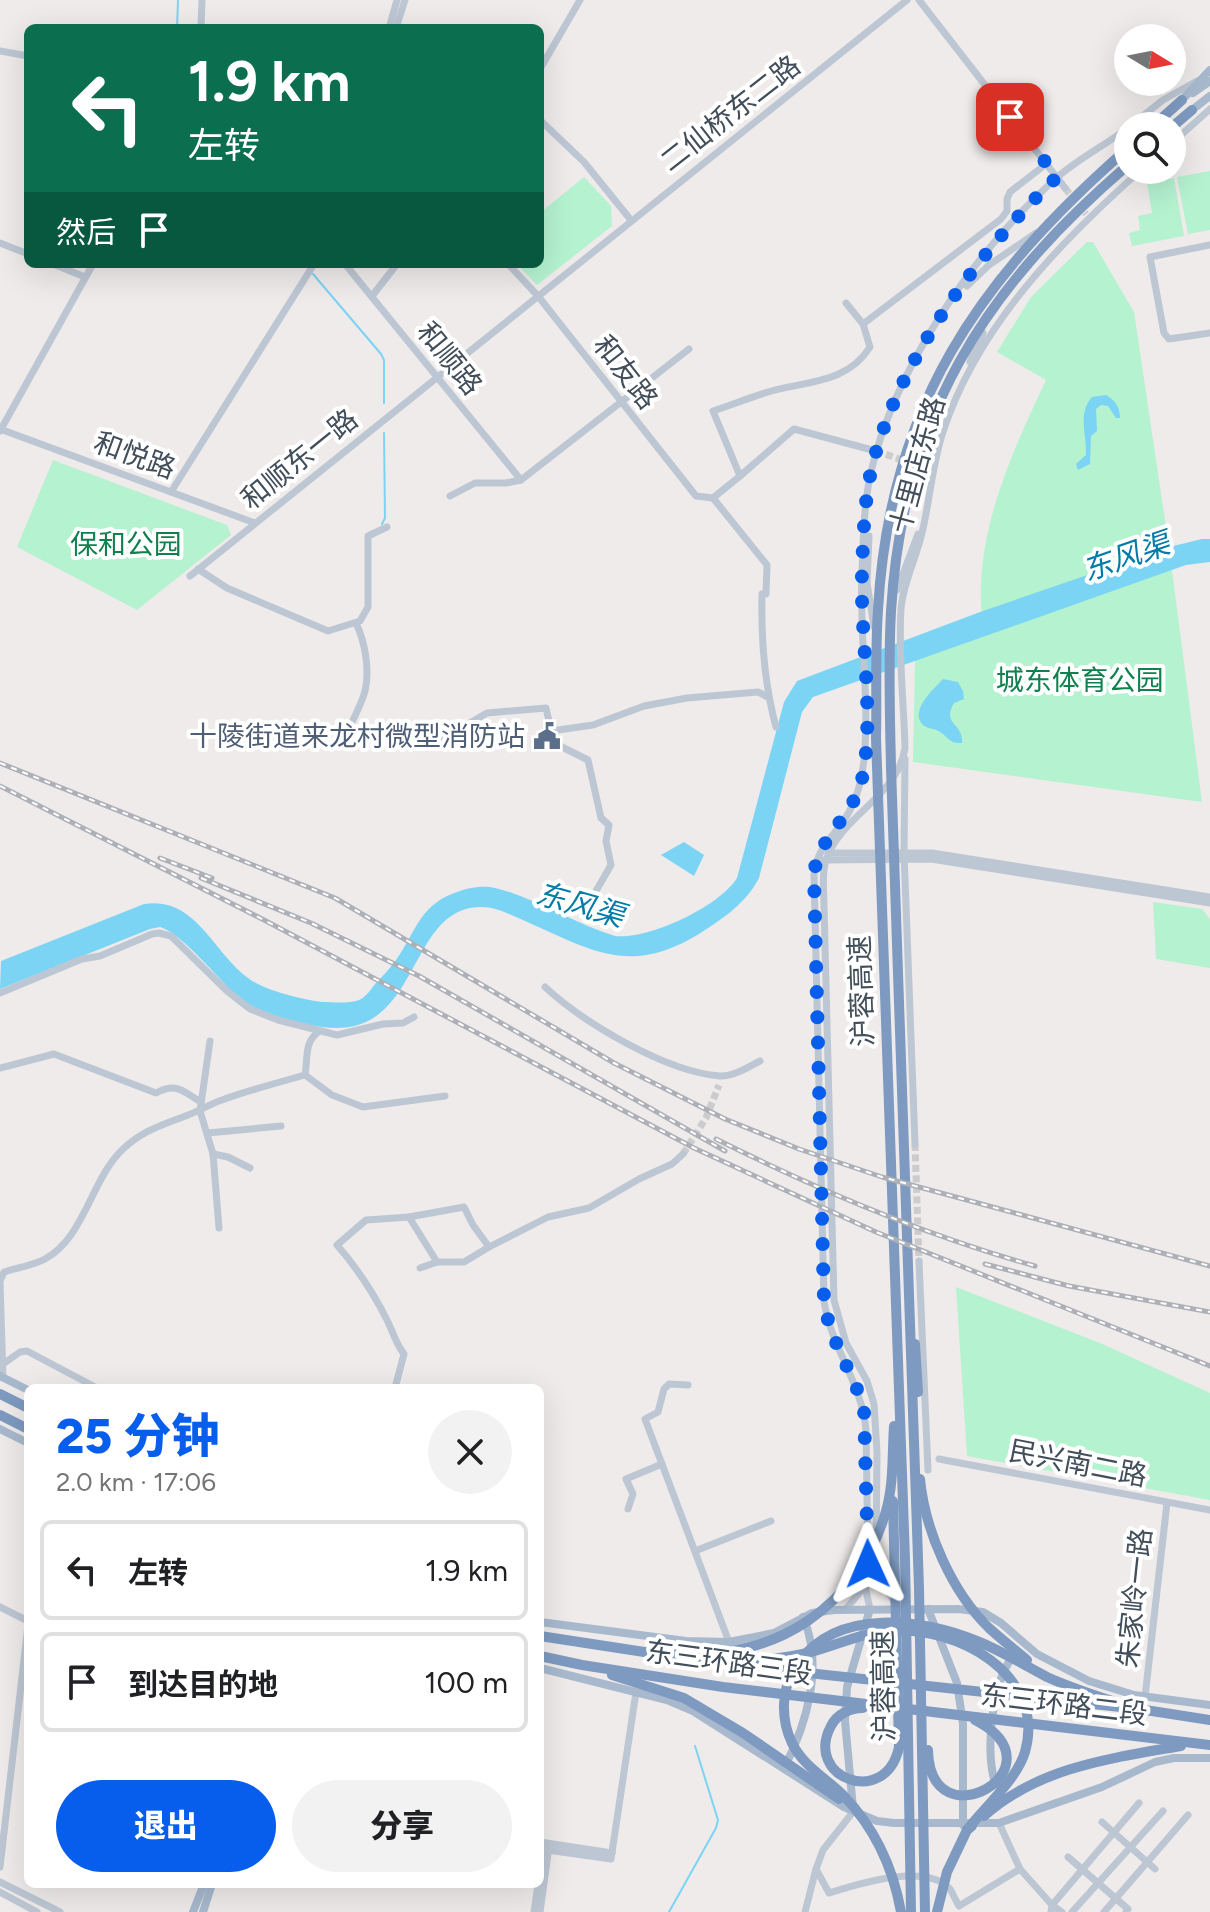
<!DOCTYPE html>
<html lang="zh">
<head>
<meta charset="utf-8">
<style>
	:root { --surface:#fff; --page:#f2f2f2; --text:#202124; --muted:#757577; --line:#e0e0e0; --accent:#085eec }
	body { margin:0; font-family:Figtree,"Noto Sans SC",sans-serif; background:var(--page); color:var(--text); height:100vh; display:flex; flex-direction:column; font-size:30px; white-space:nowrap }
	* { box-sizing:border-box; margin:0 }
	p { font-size:26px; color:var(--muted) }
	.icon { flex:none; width:44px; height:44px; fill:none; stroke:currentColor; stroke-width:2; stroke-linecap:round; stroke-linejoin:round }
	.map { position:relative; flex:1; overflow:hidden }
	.panel { position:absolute; left:24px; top:1384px; width:520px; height:504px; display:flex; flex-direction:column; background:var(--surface); border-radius:12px; box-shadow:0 8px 32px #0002 }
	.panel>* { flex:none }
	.banner { position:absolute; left:24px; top:24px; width:520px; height:244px; border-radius:12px; box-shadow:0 8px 32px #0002; background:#0b6e4f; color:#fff; overflow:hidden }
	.needle { width:52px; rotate:100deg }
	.controls { position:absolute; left:1114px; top:24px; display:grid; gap:16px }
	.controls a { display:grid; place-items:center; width:72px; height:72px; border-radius:50%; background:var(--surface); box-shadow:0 8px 32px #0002; font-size:40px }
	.pin { position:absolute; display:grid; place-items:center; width:68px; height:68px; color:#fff; margin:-34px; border-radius:16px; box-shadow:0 4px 12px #0006 }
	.me { position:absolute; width:88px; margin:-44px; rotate:359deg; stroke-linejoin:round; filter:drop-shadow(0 0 6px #0008) }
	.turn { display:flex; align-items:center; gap:28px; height:168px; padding:0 32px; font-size:36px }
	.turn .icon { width:104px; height:104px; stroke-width:2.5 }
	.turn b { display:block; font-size:56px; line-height:68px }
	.then { display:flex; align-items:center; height:76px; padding:0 32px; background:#0003; gap:16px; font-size:30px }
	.round { display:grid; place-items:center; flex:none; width:84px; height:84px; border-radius:42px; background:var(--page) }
	.head { display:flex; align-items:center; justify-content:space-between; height:136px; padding:0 32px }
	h1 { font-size:48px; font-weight:800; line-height:60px; color:var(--accent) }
	.action { display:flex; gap:16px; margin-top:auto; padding:16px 32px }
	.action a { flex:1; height:92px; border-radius:48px; background:var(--accent); color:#fff; font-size:32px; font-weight:800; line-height:92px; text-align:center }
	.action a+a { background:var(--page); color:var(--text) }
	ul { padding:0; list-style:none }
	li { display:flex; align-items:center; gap:24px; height:100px; margin:0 16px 12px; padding:0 16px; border:4px solid var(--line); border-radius:12px }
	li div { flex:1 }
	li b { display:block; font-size:30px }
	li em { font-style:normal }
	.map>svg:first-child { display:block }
</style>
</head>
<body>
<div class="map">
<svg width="1210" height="1912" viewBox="0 0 1210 1912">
	<rect width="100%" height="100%" fill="#efebeb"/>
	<g fill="#b4f2d0">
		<polygon points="1210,171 1210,230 1188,234 1177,177"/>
		<polygon points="584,177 611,206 612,226 537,285 517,264 540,264 540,213"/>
		<polygon points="1174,178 1184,236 1132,246 1129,233 1140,230 1138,216 1152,213 1147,183"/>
		<path d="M 1087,242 L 1093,242 L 1134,312 L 1169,547 L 1202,802 L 913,762 L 915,660 L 985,636 C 967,549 1010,456 1046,380 L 997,352 L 1031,297 Z"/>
		<polygon points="53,460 227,525 231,535 137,610 17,547"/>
		<polygon points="1153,902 1202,909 1210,919 1210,968 1156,959"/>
		<polygon points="956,1287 1100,1343 1210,1393 1210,1500 967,1456"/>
	</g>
	<g fill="#7cd4f4">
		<path d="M 1106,395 C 1115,400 1120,407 1120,418 L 1116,418 L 1108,406 L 1101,405 L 1096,409 L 1097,431 L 1091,436 L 1090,464 L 1078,470 L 1076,464 L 1086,455 C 1087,434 1077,414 1092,397 Z"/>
		<path d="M 1202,539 L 1210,539 L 1210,562 L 1186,565 L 813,697 L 802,712 L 759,878 C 746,903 725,917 702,932 C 631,977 593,951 525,921 C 511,915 495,906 479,907 C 405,910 422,1041 322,1027 C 295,1023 257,1013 237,996 C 217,978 183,934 160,927 L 150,929 L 0,989 L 1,961 L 144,904 C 200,895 215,962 258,984 C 273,992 305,1000 322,1002 C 333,1002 348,1004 359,1000 C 366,997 371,989 376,983 C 383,976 390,968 396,960 C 417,930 420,903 460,891 C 468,888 480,886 490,887 C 529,894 574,924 615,936 C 648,940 719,907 737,878 L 784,702 L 797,681 L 980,612 L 1169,547 Z"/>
		<path d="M 943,679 L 958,682 L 963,691 L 964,699 L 954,703 C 941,725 964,723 962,743 C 950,744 949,738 940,732 C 935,728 926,729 922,724 C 910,709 935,688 943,679 Z"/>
		<polygon points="684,842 704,855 694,876 661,855"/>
	</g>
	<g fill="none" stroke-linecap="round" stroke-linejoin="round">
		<g stroke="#7cd4f4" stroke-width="2">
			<polyline points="177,28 178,0"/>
			<polyline points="304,264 309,269"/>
			<polyline points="313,274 381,354 384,360 384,403"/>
			<polyline points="382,524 385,518 384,433"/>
			<polyline points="669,1912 716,1828 718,1820 695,1746"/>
		</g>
		<g stroke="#ccccce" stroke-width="7" stroke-dasharray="7 3.5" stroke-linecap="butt">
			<polyline points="1065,188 1086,214"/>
			<polyline points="876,451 934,471"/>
			<polyline points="915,1144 919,1261"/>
			<polyline points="683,1154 706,1118 719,1085"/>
		</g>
		<g stroke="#bdc7d3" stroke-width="7">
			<polyline points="919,0 1065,188"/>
			<polyline points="201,28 202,0"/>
			<polyline points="389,28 397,0"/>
			<polyline points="396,28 405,0"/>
			<polyline points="0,51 28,56"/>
			<polyline points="540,69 580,0"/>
			<polyline points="540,120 584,162 630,219"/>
			<polyline points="1130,126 1163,100 1197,81"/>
			<polyline points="1172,143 1210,109"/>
			<polyline points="0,243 28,254"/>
			<polyline points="1210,245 1150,257 1164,333 1169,339 1210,333"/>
			<polyline points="53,264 85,277"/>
			<polyline points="345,264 521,480"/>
			<polyline points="508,264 538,296 696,496 713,498"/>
			<polyline points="967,286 989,265 1036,233"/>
			<polyline points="372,296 397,264"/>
			<polyline points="863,324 1001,219 1007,211 1007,199 1010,192 1046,164"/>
			<polyline points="970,362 983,333"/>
			<polyline points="0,429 255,523"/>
			<polyline points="0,431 93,264"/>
			<polyline points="740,476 794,429 876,451"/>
			<polyline points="171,492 314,264"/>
			<polyline points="450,496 475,483 506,483 521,480 689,349"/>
			<polyline points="869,536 867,583 874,627"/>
			<polyline points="198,569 227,588 328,631 360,621 368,607 368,536 387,527"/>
			<polyline points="190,576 907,0"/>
			<polyline points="897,590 918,534"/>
			<path d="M 356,623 C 365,642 370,670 365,691 C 362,703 355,715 350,727 L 372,734 L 411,741 L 439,741 L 487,713 L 546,708 L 554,743 L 588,760 L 601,818 L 609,825 L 606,841 L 611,865 L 596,891"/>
			<path d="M 776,727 C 764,683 761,639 762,594 L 766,594 L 767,565 L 713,498 L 740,476 L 713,411 C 731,405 749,398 768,392 C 805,381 847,384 870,347 L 863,324 L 846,303"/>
			<polyline points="551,731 593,725 644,706 687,698 758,692 768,697"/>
			<polyline points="905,759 904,852 915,1144"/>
			<polyline points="828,853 932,853 1210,897"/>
			<polyline points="824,860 931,859 1210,903"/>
			<path d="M 545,987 C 584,1023 666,1072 720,1076 C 733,1077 748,1067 760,1061"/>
			<polyline points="0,993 82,959 100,956 152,934 159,933 171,936 227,991 250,1009 278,1020 337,1035 383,1024 403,1023 414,1017"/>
			<polyline points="210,1041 200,1111 213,1154 219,1228"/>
			<path d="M 0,1068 L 54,1054 L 156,1093 C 177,1082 182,1091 201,1102"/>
			<path d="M 305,1075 C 308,1058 304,1043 318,1032"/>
			<polyline points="208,1133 281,1126"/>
			<polyline points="213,1154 228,1157 250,1168"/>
			<polyline points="409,1217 437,1262"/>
			<polyline points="919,1261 928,1470"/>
			<polyline points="420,1268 437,1262 464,1262 489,1247"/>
			<polyline points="3,1364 20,1352 27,1351 97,1388"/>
			<path d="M 3,1378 L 0,1281 L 4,1272 C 17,1268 34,1265 45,1259 C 85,1237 91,1179 123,1149 C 143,1130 163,1125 188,1115 C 199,1111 210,1104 222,1100 C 249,1090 277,1083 305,1075 L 332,1095 L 363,1107 L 445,1096"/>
			<polyline points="688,1385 669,1384 664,1389 658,1412 645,1419 729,1642"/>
			<path d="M 395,1388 L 404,1354 C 396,1344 393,1332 387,1320 C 373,1292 357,1268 337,1245 L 366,1220 L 409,1217 L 464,1207 L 473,1225 L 489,1247 L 548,1217 L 589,1208 L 639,1179 L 672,1164 L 683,1154"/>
			<polyline points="939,1459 1210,1510"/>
			<polyline points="628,1509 633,1494 626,1479 662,1464"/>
			<polyline points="695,1551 771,1521"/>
			<polyline points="865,1586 870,1609"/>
			<path d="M 896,1603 L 883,1586 L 876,1557 L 877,1452 L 874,1404 L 867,1381 L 846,1343 L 834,1300 L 824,906 C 824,890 821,870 828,855 C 845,814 898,795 905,748 C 904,703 898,655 901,609 C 903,583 916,559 922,533 C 930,500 932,465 943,432 C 977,327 1060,242 1141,170"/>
			<polyline points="0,1607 28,1621"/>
			<path d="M 846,1609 L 865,1586 L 868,1564 L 866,1430 C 862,1383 831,1348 824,1301 L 814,874 C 818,844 836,836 849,812 C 858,796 862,779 864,760 C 870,698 859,635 862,572 C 863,541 864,506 870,476 C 894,369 973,253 1054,180 C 1076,160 1104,146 1128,128"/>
			<polyline points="1145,1697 1167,1503"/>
			<path d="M 853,1812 L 823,1850 L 816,1869 L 829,1893 C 858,1884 926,1862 950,1889 C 953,1894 956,1901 959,1906 L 1020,1869"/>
			<polyline points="1102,1822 1155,1869"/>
			<polyline points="999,1823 1020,1869 1052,1905 1051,1912"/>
			<polyline points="540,1842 612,1853"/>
			<polyline points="540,1849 611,1859 636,1692"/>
			<polyline points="1068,1857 1128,1909 1126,1912"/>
			<polyline points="0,1867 28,1625"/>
			<polyline points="540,1873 544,1845"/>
			<polyline points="0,1882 60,1912"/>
			<polyline points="0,1892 37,1912"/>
			<polyline points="534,1912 538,1884"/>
			<polyline points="540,1912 549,1847"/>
			<polyline points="805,1912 816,1869"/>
			<polyline points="1062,1912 1052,1905 1139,1803"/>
			<polyline points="1072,1912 1163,1811"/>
			<polyline points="1104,1912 1188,1815"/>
		</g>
		<g stroke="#a8b9ce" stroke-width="8">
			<polyline points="1193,93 1210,81"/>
			<polyline points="1182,100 1210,70"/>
			<polyline points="1192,110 1210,96"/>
			<polyline points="0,1376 28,1390"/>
			<polyline points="0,1429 28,1443"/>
			<polyline points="928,1609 957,1683 963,1724 963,1825"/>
			<polyline points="540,1622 686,1641 729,1642 774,1633 812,1613 834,1610 958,1609 983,1612 1001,1623 1037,1654 1089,1681 1134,1695 1210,1705"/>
			<polyline points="540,1668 667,1700 693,1711 844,1807 877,1821 894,1823 999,1823 1102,1787 1155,1762 1174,1758 1210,1758"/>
			<path d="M 784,1768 C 807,1724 824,1665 803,1617"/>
			<path d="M 996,1785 C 984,1754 992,1682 1013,1656"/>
			<polyline points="853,1808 845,1721 847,1687 870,1609"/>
			<polyline points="193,1912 204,1884"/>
			<polyline points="203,1912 212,1884"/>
		</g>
		<g stroke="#7e9ac0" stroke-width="10">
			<polyline points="1153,126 1182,100"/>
			<polyline points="1172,127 1192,110"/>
			<polyline points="915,1344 918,1392"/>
			<polyline points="0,1394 28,1408"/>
			<polyline points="0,1415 28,1429"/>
			<path d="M 920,1479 C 925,1531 952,1592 989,1628 C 1001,1639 1014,1649 1027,1660"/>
			<polyline points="540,1636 716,1663 1139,1709 1210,1720"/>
			<path d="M 678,1652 C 774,1663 860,1604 886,1511 C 894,1483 892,1455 894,1426"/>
			<polyline points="540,1656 582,1665 723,1687 1210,1745"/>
			<path d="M 746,1661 C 771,1659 795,1657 818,1650 C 842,1643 863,1633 889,1631 C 956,1625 1047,1674 1025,1752 C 1016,1781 985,1806 967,1830"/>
			<polyline points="612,1675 684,1698 743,1733 839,1799"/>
			<path d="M 863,1708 C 850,1708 837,1714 831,1726 C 803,1778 886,1809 899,1747 L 893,1501"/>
			<path d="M 928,1750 C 930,1846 1067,1767 975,1720"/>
			<path d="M 984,1816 C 1039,1767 1112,1758 1181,1746"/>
			<path d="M 901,1912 C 893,1867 875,1828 843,1795 C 826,1778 803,1766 792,1743 C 780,1718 781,1686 798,1663 C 838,1607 922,1619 977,1641 C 1002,1651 1024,1665 1047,1677 C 1071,1688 1097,1696 1121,1704"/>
			<path d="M 911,1912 L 905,1559 L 876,738 C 877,696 875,653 878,610 C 889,406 979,279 1128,148"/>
			<path d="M 925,1912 L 919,1588 L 891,768 C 890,716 888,663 891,611 C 903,415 983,290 1128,165"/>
			<polyline points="937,1912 947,1872 967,1830 972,1826"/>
		</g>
		<g stroke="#adb0b7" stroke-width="5">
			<g id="rail">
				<polyline points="0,763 335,898 614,1063 725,1119 799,1149 882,1177 1210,1266"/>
				<polyline points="0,786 266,921 694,1148 876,1232 1210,1366"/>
				<polyline points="160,858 212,878"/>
				<polyline points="201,878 311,923 419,976 725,1151"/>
				<path d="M 716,1139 C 818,1190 925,1235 1035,1266"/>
				<polyline points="985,1264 1069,1286 1210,1312"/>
			</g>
		</g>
		<use href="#rail" stroke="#fff" stroke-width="2" stroke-dasharray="6" stroke-linecap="butt"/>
	</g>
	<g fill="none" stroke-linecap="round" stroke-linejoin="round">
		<path stroke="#085eec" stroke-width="14" stroke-dasharray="0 25.2" d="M 868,1564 L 864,1408 C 852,1370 830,1342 824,1301 L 814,874 C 818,837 854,816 862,779 C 875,718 860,637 862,573 C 863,541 864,507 870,476 C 893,367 977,253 1057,177 L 1010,117"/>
	</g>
	<defs>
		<g id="civic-bare" transform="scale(2.16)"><path d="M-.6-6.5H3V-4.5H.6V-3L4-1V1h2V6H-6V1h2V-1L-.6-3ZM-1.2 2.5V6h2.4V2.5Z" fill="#5c6f8a" stroke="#fff" stroke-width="2.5" paint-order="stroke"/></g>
	</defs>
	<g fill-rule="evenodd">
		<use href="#civic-bare" x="547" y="736"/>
	</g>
	<g text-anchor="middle" stroke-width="8" stroke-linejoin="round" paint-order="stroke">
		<g font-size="28" fill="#424e5a" stroke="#fff">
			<text transform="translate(730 113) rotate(-38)" y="10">二仙桥东二路</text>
			<text transform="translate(450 358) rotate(51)" y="10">和顺路</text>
			<text transform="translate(626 372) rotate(52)" y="10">和友路</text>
			<text transform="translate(135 455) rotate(20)" y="10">和悦路</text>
			<text transform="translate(299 459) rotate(-39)" y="10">和顺东一路</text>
			<text transform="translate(917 465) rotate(-75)" y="10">十里店东路</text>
			<text transform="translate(861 991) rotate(-92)" y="10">沪蓉高速</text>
			<text transform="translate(1078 1463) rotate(11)" y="10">民兴南二路</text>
			<text transform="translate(1134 1598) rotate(-84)" y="10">朱家岭一路</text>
			<text transform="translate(729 1662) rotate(8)" y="10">东三环路三段</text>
			<text transform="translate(883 1686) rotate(-91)" y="10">沪蓉高速</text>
			<text transform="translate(1064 1704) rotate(7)" y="10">东三环路二段</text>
		</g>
		<g font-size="28" fill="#0e814e" stroke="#fff">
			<text x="126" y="554">保和公园</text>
			<text x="1080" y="690">城东体育公园</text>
		</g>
		<g font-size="28" fill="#4e5e75" stroke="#fff" text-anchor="end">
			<text x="525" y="746">十陵街道来龙村微型消防站</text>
		</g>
		<g font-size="30" font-style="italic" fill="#017ba8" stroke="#fff">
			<text transform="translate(1126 557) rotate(-19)" y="10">东风渠</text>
			<text transform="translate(580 905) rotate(16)" y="10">东风渠</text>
		</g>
	</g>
</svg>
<div class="controls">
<a><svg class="needle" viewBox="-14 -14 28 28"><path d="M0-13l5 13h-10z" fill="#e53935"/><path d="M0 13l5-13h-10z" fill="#757577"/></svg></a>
<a><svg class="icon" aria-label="search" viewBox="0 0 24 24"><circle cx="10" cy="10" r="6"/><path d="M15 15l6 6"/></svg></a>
</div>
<div class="pin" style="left:1010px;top:117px;background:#d93025"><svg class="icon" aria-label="arrive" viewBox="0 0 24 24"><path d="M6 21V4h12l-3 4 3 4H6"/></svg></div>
<svg class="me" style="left:868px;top:1564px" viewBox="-20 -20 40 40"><path d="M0-17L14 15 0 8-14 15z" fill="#085eec" stroke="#fff" stroke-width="4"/></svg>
<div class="banner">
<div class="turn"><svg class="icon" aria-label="left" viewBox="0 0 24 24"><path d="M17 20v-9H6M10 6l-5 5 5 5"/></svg><div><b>1.9 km</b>左转</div></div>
<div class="then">然后<svg class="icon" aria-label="arrive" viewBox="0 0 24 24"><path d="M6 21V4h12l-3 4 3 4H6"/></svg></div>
</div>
<section class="panel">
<div class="head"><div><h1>25 分钟</h1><p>2.0 km · 17:06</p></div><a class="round"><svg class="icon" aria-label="close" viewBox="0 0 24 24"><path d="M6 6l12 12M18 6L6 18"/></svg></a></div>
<ul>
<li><svg class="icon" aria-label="left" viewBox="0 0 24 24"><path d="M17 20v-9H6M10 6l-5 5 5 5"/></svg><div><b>左转</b></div><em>1.9 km</em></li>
<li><svg class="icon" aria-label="arrive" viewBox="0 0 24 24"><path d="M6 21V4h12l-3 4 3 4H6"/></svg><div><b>到达目的地</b></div><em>100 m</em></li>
</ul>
<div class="action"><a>退出</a><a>分享</a></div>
</section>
</div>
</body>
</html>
